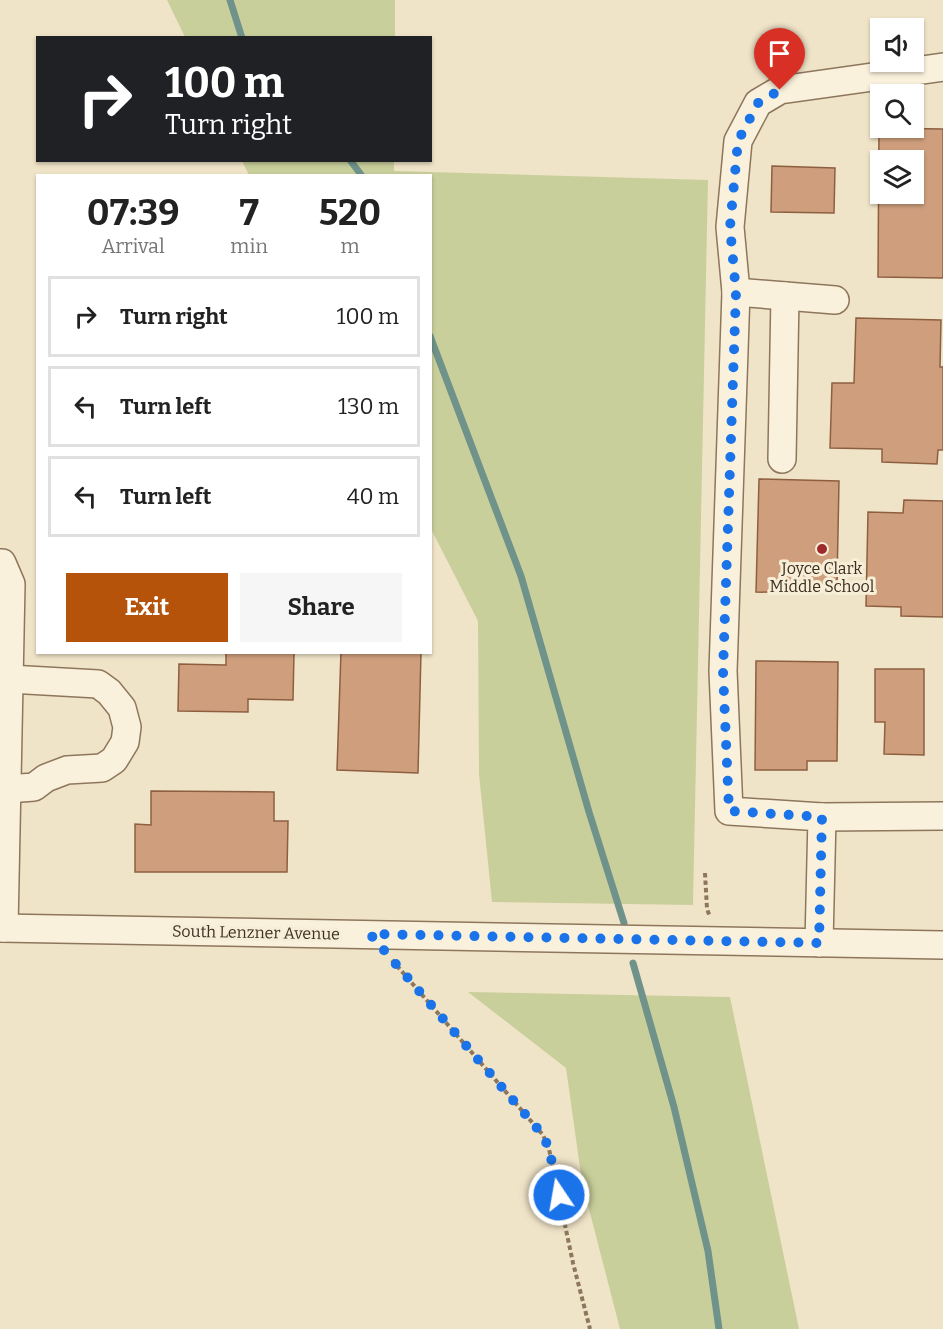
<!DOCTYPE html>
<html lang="en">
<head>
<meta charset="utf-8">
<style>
	:root { --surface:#fff; --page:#f6f6f6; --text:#222; --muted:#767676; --line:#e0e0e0; --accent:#b45309 }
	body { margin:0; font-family:Bitter,serif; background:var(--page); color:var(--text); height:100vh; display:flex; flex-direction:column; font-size:22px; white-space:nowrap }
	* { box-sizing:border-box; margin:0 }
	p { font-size:20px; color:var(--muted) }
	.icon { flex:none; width:33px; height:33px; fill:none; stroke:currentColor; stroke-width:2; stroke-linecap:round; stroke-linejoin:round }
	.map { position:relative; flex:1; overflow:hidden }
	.panel { position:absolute; left:36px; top:174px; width:396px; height:480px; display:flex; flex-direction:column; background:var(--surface); border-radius:0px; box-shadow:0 2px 4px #0004 }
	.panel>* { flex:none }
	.hud { position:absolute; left:36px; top:36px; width:396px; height:126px; border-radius:0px; box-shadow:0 2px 4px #0004; background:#202124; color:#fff; overflow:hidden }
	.tools { position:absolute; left:870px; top:18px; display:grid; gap:12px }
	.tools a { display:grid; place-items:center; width:54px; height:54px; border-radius:0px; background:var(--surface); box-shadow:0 2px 4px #0004; font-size:30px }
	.pin { position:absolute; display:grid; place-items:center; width:51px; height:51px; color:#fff; margin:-62px -26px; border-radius:50% 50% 50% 0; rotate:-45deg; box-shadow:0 0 6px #0007 }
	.pin .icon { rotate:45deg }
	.me { position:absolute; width:66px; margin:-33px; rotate:348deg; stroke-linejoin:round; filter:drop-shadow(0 0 4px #0008) }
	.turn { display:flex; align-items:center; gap:21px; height:126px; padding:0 30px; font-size:27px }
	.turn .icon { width:78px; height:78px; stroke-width:2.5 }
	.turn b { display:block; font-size:42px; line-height:51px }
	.eta { display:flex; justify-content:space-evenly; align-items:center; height:102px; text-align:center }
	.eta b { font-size:36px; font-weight:700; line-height:42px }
	.primary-button { display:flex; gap:12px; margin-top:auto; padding:12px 30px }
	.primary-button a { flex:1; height:69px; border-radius:0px; background:var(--accent); color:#fff; font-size:24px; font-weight:700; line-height:69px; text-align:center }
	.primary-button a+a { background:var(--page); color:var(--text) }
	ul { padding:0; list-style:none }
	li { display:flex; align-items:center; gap:18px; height:81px; margin:0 12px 9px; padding:0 18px; border:3px solid var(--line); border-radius:0px }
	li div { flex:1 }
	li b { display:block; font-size:22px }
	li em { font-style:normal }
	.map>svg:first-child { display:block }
</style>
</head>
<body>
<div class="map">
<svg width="943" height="1329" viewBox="0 0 943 1329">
	<rect width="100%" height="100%" fill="#f0e4c8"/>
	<g fill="#c9cf9b">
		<polygon points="167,0 395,0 395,37 185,37"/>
		<polygon points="394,161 394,171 708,180 693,905 492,902 479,774 478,621 431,529 430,176 249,175 242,161"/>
		<polygon points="468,992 730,997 799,1329 620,1329 582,1182 566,1068"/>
	</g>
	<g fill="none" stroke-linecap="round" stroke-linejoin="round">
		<g stroke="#6f938a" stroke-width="7">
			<polyline points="230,0 242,38"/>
			<polyline points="350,160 362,176"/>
			<polyline points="430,336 521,576 589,812 624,923"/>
			<polyline points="633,963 674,1107 708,1251 719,1329"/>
		</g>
	</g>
	<g fill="#cf9f7d" stroke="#8d5f41" stroke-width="1.5" fill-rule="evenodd">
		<path d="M 879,128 L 943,129 L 943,278 L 878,277 ZM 880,160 L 914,160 L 914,194 L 880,194 Z"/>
		<polygon points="772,166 835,168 834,213 771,212"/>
		<polygon points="856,318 941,320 940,367 943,367 943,450 938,450 937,464 882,462 882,449 830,448 832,383 854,383"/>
		<polygon points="759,479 839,481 837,584 809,583 809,593 756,592"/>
		<polygon points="904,500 943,501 943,617 901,616 901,607 866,606 868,512 903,513"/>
		<polygon points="226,652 294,652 293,700 248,699 248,712 178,711 179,664 226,665"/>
		<polygon points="341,652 421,652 418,773 337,770"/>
		<polygon points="756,661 838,662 837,761 807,761 807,770 755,770"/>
		<polygon points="875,669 924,669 924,755 884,754 885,722 875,722"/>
		<polygon points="151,791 274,792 274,821 288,821 287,872 135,872 135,824 151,825"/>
	</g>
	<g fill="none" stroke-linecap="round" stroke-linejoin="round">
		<g stroke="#8d765c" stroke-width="30">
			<g id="minor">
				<polyline points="736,292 835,300"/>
				<polyline points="782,459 785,296"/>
				<polyline points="0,563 2,563 11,584 4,928"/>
				<polyline points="7,789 34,787 46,778 67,770 102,768 114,760 125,742 127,727 122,708 109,692 98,684 9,679"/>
				<polyline points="822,817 943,816"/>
				<polyline points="0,928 943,945"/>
				<polyline points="819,943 822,817 729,811 723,671 736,292 730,227 738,141 758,103 780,90 943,67"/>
			</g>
		</g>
		<g stroke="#8d765c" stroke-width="4" stroke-dasharray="4.5 3" stroke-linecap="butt">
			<polyline points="705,873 707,909 710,917"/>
			<polyline points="392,960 543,1135 549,1149 573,1263 590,1329"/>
		</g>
		<use href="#minor" stroke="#faf1dc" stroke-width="27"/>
	</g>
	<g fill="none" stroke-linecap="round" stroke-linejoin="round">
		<polyline stroke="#1a73e8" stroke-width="10" stroke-dasharray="0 18" points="559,1195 549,1149 543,1135 370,934 819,943 822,817 729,811 723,671 736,292 730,227 738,141 758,103 780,90"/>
	</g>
	<circle fill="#9e2a2b" stroke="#f7eed8" stroke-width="2" cx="822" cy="549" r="6"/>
	<g text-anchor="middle" stroke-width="6" stroke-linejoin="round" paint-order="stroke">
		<g font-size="16" fill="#3d2e20" stroke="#f7eed8">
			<text x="822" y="574">Joyce Clark<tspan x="822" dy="18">Middle School</tspan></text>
		</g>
		<g font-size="16" fill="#3d2e20" stroke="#f7eed8">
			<text transform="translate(256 932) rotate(1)" y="6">South Lenzner Avenue</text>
		</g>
	</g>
</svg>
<div class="tools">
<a><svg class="icon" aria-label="sound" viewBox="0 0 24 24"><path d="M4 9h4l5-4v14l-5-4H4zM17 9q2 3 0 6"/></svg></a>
<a><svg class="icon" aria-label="search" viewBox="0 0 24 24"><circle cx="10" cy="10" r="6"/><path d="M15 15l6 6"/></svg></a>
<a><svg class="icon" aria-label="layers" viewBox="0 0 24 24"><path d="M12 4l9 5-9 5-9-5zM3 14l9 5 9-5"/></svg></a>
</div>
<div class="pin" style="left:780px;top:90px;background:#d93025"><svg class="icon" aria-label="arrive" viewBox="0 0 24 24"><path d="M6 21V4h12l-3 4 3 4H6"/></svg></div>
<svg class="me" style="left:559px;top:1195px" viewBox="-20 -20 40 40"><circle r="17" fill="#1a73e8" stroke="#fff" stroke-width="3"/><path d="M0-11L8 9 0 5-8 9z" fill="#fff"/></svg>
<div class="hud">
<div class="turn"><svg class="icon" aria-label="right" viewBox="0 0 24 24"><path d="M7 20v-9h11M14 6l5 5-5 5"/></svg><div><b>100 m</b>Turn right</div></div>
</div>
<section class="panel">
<div class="eta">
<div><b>07:39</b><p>Arrival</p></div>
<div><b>7</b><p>min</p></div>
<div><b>520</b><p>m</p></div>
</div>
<ul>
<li><svg class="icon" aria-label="right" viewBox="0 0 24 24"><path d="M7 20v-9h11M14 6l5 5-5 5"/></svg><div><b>Turn right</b></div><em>100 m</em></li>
<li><svg class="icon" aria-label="left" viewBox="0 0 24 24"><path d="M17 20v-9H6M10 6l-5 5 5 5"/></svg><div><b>Turn left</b></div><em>130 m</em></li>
<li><svg class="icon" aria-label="left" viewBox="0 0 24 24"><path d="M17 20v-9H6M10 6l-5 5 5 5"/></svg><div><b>Turn left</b></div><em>40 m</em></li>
</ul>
<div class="primary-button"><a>Exit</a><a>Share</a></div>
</section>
</div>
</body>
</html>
